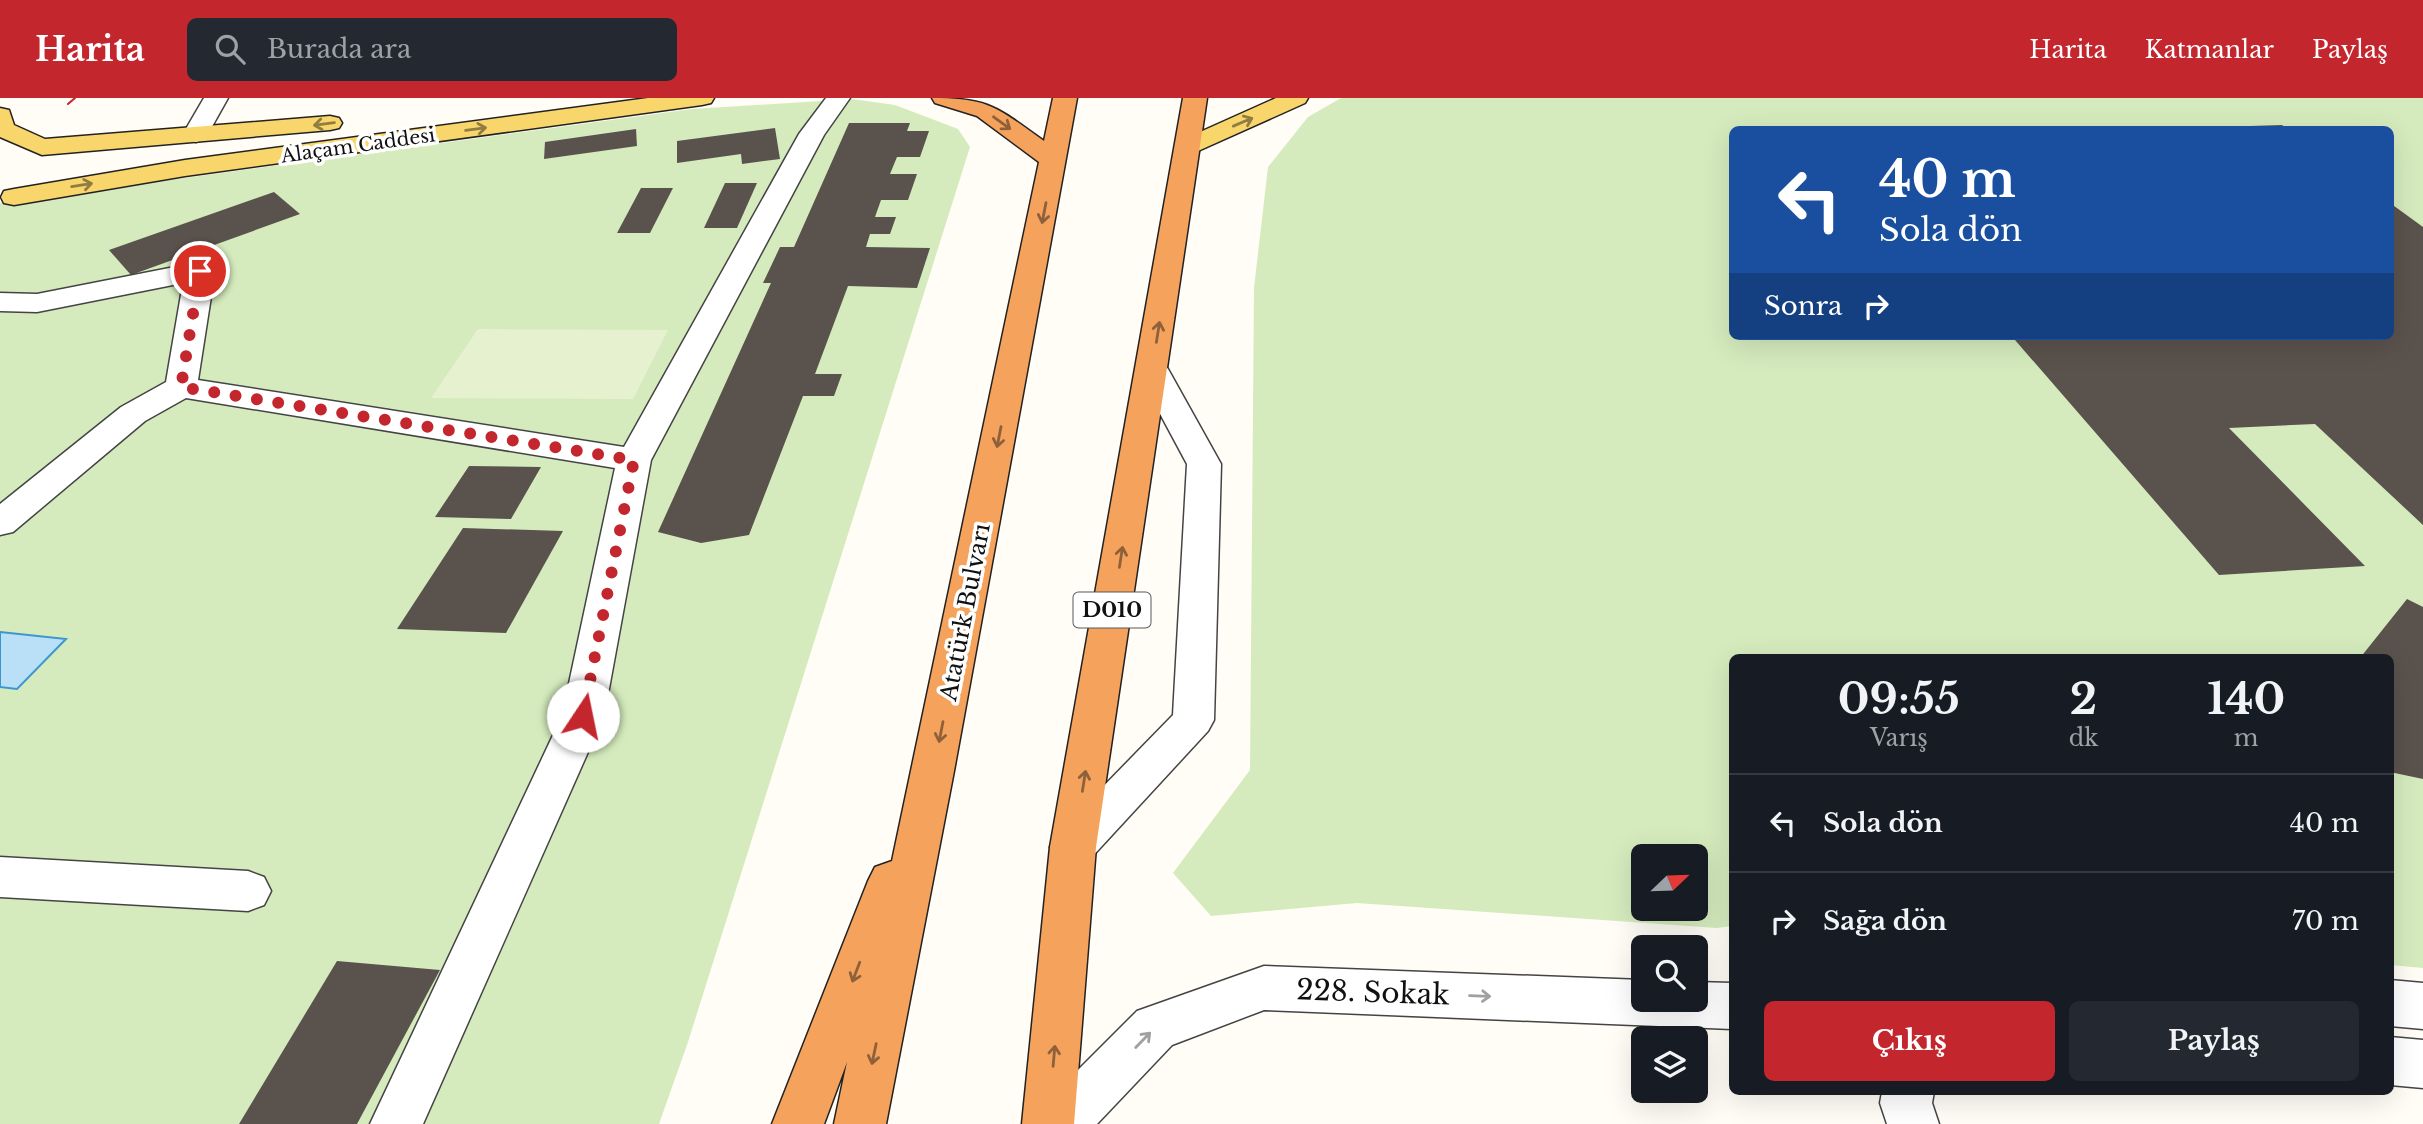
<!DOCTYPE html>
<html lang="tr">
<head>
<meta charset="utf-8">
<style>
	:root { --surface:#171b24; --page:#242831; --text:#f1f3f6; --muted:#9ea1a6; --line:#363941; --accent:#c4262e }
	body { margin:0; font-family:"Libre Baskerville",serif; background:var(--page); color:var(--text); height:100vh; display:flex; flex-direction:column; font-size:26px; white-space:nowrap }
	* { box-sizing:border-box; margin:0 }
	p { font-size:23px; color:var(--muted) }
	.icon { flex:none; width:38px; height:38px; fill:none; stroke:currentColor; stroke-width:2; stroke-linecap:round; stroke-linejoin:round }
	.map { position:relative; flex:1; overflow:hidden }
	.details { position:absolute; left:1729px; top:556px; width:665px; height:441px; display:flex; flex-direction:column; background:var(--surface); border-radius:10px; box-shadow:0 7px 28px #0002 }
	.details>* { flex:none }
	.top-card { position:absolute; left:1729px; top:28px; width:665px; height:214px; border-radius:10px; box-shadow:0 7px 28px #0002; background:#1a4fa0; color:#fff; overflow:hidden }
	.needle { width:46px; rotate:67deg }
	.fabs { position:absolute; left:1631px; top:746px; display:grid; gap:14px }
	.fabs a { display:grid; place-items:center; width:77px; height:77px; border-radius:10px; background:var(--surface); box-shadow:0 7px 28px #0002; font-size:35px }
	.pin { position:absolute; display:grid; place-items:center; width:60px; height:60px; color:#fff; margin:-30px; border:4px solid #fff; border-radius:50%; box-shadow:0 2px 7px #0007 }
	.me { position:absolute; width:77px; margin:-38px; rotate:11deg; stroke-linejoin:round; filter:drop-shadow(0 0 5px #0008) }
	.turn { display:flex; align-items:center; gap:24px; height:147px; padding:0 35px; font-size:32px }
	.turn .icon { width:91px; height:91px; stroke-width:2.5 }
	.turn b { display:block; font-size:49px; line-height:60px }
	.then { display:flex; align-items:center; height:66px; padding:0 35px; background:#0003; gap:14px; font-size:26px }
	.eta { display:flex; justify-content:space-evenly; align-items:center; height:119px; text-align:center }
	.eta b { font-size:42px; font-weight:700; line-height:49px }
	.cta { display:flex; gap:14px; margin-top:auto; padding:14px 35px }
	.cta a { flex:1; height:80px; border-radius:10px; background:var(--accent); color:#fff; font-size:28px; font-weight:700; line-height:80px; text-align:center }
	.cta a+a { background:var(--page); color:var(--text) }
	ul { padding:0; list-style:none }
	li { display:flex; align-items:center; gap:21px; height:98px; padding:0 35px; border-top:2px solid var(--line) }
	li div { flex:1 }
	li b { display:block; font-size:26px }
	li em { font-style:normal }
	header { display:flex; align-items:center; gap:42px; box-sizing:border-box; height:98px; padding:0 35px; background:var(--accent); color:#fff }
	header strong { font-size:33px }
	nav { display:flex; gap:38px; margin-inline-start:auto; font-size:24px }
	.search { width:490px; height:63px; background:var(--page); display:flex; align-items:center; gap:18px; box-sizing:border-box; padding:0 24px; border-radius:10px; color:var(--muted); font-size:26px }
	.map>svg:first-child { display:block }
</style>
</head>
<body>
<header>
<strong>Harita</strong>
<div class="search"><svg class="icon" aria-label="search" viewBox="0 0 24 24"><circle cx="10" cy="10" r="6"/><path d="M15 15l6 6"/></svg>Burada ara</div>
<nav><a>Harita</a><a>Katmanlar</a><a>Paylaş</a></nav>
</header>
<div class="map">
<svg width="2423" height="1026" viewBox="0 0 2423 1026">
	<rect width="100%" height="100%" fill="#fffdf5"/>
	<g fill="#d5ebbd" fill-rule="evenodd">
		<path d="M 1341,0 L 2423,0 L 2423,870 L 2391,867 L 2390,560 L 1732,560 L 1732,828 L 1717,830 L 1357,805 L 1211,818 L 1173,775 L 1250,672 L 1254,190 L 1268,69 L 1308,19 ZM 1732,32 L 2390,32 L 2390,238 L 1732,238 ZM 1643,758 L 1696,758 L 1696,810 L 1643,810 Z"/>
		<polygon points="852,1 895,7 958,31 970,49 688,944 659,1026 0,1026 0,105 692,11"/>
	</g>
	<polygon fill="#e6f2cf" points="478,231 668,232 633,301 431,300"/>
	<polygon fill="#b9e0f7" stroke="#3f96cf" stroke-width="2" points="0,534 66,541 17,591 0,589"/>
	<g fill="#5a524d">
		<polygon points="849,25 910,25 907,33 929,33 920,59 897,59 890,76 917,76 908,102 881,102 875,119 896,119 890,136 870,136 866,149 930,150 917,190 848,188 815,276 842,276 834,298 803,298 749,437 701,445 658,434 771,185 763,185 780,149 794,149"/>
		<polygon points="2282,27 2289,32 2218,32 2218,29"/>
		<polygon points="775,30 780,61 742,66 741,56 677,65 677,43"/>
		<polygon points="636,31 637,48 544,61 545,44"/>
		<polygon points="725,85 757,85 737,130 704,130"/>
		<polygon points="641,90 673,90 650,135 617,135"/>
		<polygon points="274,94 300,116 131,177 109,152"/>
		<polygon points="2390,105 2423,129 2423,427 2315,326 2229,330 2365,468 2219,477 2015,242 2102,238 2390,238"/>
		<polygon points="469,368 541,369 511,421 435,419"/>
		<polygon points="463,430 563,433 506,535 397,531"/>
		<polygon points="2407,501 2423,509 2423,681 2390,674 2390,560 2360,560"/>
		<polygon points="337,863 440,872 357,1026 239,1026"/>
	</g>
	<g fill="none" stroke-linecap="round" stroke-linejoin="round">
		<g stroke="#444" stroke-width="3">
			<g id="minor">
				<polygon points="204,0 228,0 205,41 196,44 187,41 183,36"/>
				<polygon points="826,0 850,0 824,37 651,362 604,618 423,1026 370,1026 562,618 615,370 186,300 145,323 13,434 0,437 0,406 121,309 166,284 183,185 37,214 0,213 0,195 37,196 200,164 210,167 215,173 198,282 624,349 799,36"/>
				<polygon points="1152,261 1163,264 1168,271 1221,366 1214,622 1208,633 1089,762 1073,768 1057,762 1050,749 1057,736 1173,617 1187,366 1136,271 1141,264"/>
				<polygon points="0,759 248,773 264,779 271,793 264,807 248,813 0,799"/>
				<polygon points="1264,868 1643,882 1643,901 1696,901 1696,884 1732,885 1732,931 1264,912 1172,947 1097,1026 1035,1026 1042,1008 1137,913"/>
				<polygon points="2390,882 2423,885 2423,931 2390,928"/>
				<polygon points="2390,939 2423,942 2423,990 2390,987"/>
				<polygon points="1882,994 1934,994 1932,1005 1939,1026 1887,1026 1880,1005"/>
			</g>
		</g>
		<g stroke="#222" stroke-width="3">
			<g id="major">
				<polygon points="648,0 714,0 711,5 702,7 185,78 14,107 4,105 1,99 4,93 14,91 185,62"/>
				<polygon points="1276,0 1308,0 1305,5 1198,53 1189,56 1180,53 1176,48 1180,43"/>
				<polygon points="0,10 9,12 14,27 45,41 330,18 339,20 342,25 339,30 330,32 42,57 0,39"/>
			</g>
		</g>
		<g stroke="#222" stroke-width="3">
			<g id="highway">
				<path d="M 932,0 C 991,0 997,10 1044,43 L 1053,0 L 1077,0 L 954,673 L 886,1026 L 834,1026 L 847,964 L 824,1026 L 772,1026 L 868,783 L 875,769 L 892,763 L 1039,64 L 977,18 L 935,5 Z"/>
				<polygon points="1183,0 1207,0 1096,749 1074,1026 1022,1026 1050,749"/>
			</g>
		</g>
		<use href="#minor" fill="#fff" fill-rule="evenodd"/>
		<use href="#major" fill="#f9d66b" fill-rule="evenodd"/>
		<use href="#highway" fill="#f5a25d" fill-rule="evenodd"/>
		<polyline stroke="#c4262e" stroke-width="2" points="68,6 75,0"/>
	</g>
	<defs><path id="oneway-shaft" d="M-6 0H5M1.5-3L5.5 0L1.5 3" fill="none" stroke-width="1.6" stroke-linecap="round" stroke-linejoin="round" transform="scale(1.75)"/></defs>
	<g stroke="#917d42">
		<use href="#oneway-shaft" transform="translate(1243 24) rotate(-23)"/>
		<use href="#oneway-shaft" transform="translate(324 26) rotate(173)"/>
		<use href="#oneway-shaft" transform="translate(476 31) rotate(-8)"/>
		<use href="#oneway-shaft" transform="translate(82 87) rotate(-9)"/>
	</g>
	<g stroke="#8e613b">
		<use href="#oneway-shaft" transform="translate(1002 25) rotate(36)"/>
		<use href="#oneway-shaft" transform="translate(1044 115) rotate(101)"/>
		<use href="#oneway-shaft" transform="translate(1158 234) rotate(-81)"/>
		<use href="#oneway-shaft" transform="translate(999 339) rotate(101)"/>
		<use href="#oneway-shaft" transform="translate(1121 459) rotate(-81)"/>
		<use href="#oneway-shaft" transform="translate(941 634) rotate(101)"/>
		<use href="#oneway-shaft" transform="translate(1084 683) rotate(-81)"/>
		<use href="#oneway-shaft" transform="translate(856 874) rotate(111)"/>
		<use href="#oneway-shaft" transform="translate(874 956) rotate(102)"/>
		<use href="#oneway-shaft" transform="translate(1054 958) rotate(-85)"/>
	</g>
	<g stroke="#a0a0a0">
		<use href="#oneway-shaft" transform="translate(1480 898) rotate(2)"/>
		<use href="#oneway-shaft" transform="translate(1143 942) rotate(-46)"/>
	</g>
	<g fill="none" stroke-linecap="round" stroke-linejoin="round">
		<polyline stroke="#c4262e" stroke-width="12" stroke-dasharray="0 21.6" points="200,173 181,289 634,362 583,618"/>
	</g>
	<g text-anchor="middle" stroke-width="7" stroke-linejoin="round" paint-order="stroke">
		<g font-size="19" fill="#111" stroke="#fff">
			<text transform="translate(358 47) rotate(-8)" y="7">Alaçam Caddesi</text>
		</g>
		<rect fill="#fff" stroke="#585858" stroke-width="2" x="1073.5" y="494.5" width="77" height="35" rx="5"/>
		<g font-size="21" font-weight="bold" fill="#111">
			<text x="1112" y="519">D010</text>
		</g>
		<g font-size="23" fill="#111" stroke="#fff">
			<text transform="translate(965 514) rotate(-79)" y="8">Atatürk Bulvarı</text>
		</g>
		<g font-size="28" fill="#111" stroke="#fff">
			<text transform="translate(1373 894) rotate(2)" y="10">228. Sokak</text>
		</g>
	</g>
</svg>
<div class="fabs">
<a><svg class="needle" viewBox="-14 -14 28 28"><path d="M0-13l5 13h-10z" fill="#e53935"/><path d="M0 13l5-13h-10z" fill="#9ea1a6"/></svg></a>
<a><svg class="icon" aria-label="search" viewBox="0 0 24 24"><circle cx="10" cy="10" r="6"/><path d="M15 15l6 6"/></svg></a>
<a><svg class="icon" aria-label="layers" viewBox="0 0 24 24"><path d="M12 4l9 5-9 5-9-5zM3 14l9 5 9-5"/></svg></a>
</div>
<div class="pin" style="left:200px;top:173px;background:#d93025"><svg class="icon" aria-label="arrive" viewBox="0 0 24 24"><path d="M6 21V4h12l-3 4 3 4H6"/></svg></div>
<svg class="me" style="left:583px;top:618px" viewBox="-20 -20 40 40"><circle r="19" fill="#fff"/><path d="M0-13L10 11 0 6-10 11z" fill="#c4262e"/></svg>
<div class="top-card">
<div class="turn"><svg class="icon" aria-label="left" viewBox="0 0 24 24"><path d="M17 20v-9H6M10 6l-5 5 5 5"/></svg><div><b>40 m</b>Sola dön</div></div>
<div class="then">Sonra<svg class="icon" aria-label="right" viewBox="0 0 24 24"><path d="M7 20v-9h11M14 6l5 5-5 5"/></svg></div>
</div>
<section class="details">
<div class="eta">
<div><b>09:55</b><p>Varış</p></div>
<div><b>2</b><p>dk</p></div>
<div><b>140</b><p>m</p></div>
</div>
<ul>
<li><svg class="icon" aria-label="left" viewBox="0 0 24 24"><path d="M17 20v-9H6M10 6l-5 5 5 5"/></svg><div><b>Sola dön</b></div><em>40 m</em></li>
<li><svg class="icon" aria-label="right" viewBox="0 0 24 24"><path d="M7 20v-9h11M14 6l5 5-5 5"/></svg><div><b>Sağa dön</b></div><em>70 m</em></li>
</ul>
<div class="cta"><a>Çıkış</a><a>Paylaş</a></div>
</section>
</div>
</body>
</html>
